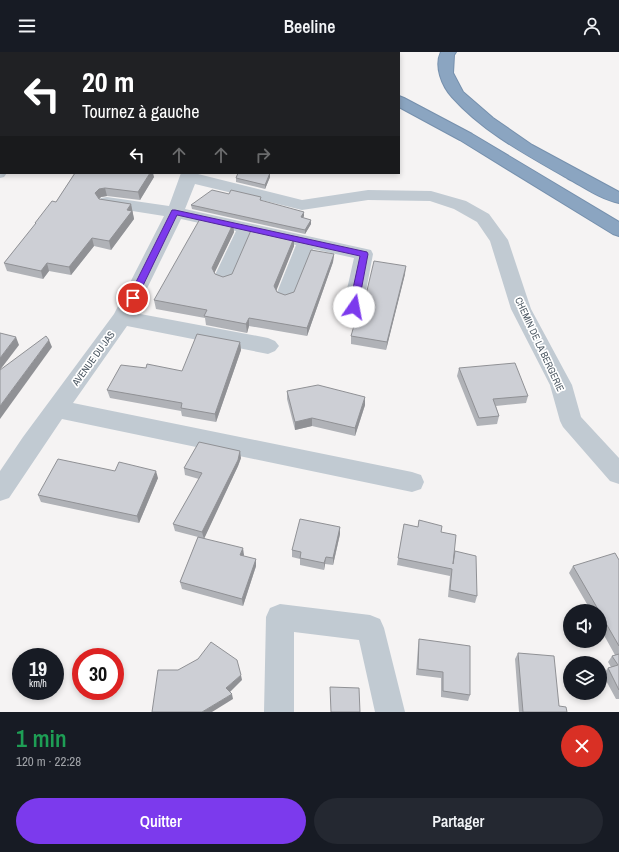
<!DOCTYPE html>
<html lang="fr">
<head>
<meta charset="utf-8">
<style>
	:root { --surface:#171b24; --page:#242831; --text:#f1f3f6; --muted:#9ea1a6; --accent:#7c3aed }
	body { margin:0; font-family:"Archivo Narrow",sans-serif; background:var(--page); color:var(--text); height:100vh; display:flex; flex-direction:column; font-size:15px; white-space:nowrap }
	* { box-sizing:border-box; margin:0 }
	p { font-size:13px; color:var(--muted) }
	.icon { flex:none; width:22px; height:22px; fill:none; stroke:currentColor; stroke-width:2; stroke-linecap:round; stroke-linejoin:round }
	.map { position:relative; height:660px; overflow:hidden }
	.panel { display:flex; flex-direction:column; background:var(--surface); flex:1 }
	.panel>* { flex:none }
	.top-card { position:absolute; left:0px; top:0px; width:400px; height:122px; box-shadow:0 2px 6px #0003; background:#202124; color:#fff; overflow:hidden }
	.buttons { position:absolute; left:563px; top:552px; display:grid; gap:8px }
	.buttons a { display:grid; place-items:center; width:44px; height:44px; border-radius:50%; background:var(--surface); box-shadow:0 2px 6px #0003; font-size:20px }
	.speed { position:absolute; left:12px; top:596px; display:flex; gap:8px; font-size:20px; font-weight:700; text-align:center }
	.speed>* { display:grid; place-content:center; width:52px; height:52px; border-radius:50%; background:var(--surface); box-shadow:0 2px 6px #0003; line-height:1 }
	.speed small { font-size:10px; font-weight:400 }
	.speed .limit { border:6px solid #d22; background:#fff; color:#111 }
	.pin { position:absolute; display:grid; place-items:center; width:34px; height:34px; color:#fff; margin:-17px; border:2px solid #fff; border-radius:50%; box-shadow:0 1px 4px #0007 }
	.me { position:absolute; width:44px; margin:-22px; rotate:12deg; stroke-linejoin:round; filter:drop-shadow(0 0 3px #0008) }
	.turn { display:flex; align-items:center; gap:14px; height:84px; padding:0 16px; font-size:18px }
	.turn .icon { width:52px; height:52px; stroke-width:2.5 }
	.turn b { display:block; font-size:28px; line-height:34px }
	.lanes { display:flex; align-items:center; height:38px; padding:0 16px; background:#0003; justify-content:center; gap:20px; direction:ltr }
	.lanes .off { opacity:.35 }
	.round { display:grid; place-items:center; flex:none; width:42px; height:42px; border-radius:21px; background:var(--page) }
	.headline { display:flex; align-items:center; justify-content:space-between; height:68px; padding:0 16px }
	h1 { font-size:24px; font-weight:600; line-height:30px; color:#1e9e55 }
	.primary-button { display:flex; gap:8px; margin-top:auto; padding:8px 16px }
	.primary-button a { flex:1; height:46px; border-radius:24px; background:var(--accent); color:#fff; font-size:16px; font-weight:600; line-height:46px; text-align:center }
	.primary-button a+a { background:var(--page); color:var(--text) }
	header { display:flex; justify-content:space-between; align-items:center; height:52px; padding:0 16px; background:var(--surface); font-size:18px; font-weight:600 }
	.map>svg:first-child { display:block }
</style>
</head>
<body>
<header><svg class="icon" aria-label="menu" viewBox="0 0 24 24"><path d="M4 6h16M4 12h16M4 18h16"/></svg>Beeline<svg class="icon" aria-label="person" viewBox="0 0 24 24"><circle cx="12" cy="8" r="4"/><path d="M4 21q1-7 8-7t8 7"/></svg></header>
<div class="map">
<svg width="619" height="660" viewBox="0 0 619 660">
	<rect width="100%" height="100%" fill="#f5f3f3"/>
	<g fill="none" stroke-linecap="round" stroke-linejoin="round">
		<g stroke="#7690ad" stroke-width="2">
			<g id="highway">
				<polygon points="271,0 286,0 287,1 272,1"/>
				<path d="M 441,0 L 456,0 L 454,3 L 453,21 L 463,40 L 493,66 L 532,93 L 619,140 L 619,151 C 600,147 584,135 567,126 C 527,103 483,80 452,45 C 442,34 434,14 441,0 Z"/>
				<polygon points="399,44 404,46 472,82 619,170 619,184 613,182 460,88 399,55"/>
			</g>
		</g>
		<polygon fill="#c1cad2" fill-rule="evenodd" points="0,118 1,121 7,121 4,125 0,126"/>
		<g fill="#c1cad2" fill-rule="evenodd">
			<polygon points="181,121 199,121 198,122 302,148 368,138 431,139 466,149 489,162 508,188 531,257 572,333 581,365 619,406 619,432 610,429 563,375 560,369 550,333 511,257 490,189 477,170 454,157 430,149 368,148 302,158 195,132 185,157 371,198 373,202 363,255 360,260 353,262 346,260 343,255 354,206 313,197 293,248 286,250 279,248 276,243 296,193 252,183 231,230 224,232 217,230 214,225 236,179 181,167 135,261 268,286 275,289 279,294 275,299 268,302 127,274 73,351 412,420 421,423 424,430 421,437 412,440 62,367 9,446 0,449 0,419 23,385 114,262 164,164 107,155 101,154 98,150 101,146 107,145 169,154"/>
			<polygon points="280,552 370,563 380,567 384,576 405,660 375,660 359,588 294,580 294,660 264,660 266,565 270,556"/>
		</g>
		<use href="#highway" fill="#8ba5c1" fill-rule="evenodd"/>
	</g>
	<g fill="#b0b2b7">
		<polygon points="75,121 154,125 140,148 107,144 101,145 99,147 131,152 134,167 111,198 94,194 71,223 49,219 43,227 7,219 4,211 35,173 35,171 56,150"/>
		<polygon points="270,121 270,125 265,137 236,130 236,126"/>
		<polygon points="229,142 261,145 261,149 304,164 303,166 311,168 311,172 305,182 192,157 191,153"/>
		<polygon points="233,172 234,180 214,221 215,222 223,225 232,222 294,186 294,194 276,238 277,240 285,243 294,240 334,202 333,210 307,284 249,274 247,281 206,273 205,266 156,257 154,248"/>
		<polygon points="405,222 386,298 351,292 351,284"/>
		<polygon points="240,290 241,298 216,370 182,364 181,359 110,346 107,338 146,316 182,319"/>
		<polygon points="459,316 528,344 526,351 496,354 499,364 497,372 477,374 457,324"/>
		<polygon points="287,339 365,345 365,353 355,384 312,374 295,378 287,347"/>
		<polygon points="241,406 238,414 204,486 244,503 243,504 256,507 256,514 243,554 182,537 180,530 198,485 175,479 173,472 199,427 185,423 184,416"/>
		<polygon points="115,419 158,426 139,471 41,450 38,443"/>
		<polygon points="419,468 441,480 477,544 475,551 448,545 450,524 397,513 404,472 418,475"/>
		<polygon points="340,475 340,482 333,513 325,512 324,518 300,513 300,507 292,505 292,498"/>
		<polygon points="619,508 619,647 616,647 603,623 608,616 611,615 608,610 612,604 615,603 600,576 600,559 591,559 569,521 573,514"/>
		<polygon points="419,587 470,643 468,649 441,645 441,626 416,623 418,594"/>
		<polygon points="518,601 559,654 567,660 519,660 515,607"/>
	</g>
	<g fill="#909195">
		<polygon points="150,121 153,121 154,125 140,148 138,140"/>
		<polygon points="270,121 270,125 265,137 265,133"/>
		<polygon points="105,136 107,144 101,145 97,149 95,141 99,137"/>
		<polygon points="131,152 134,167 111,198 109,189"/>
		<polygon points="304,160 304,164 301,169 301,165"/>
		<polygon points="311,168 311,172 305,182 305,178"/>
		<polygon points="233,172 234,180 213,224 212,216"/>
		<polygon points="92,186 94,194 71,223 69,215"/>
		<polygon points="294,186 294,194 275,242 274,234"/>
		<polygon points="334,202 333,210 307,284 307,276"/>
		<polygon points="47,211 49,219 43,227 41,219"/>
		<polygon points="406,214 405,222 386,298 387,290"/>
		<polygon points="249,266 249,274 247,281 246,272"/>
		<polygon points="16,285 19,293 0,318 0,306"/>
		<polygon points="49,288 52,295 0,367 0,354"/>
		<polygon points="240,290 241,298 216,370 215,362"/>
		<polygon points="365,345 365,353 355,384 355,376"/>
		<polygon points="312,366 312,374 295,378 295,370"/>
		<polygon points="240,399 241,406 238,414 204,487 202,480"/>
		<polygon points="156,419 158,426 139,471 137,464"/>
		<polygon points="340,475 340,482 333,513 333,506"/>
		<polygon points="243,496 244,503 241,510 240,503"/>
		<polygon points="326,505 325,512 324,518 324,511"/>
		<polygon points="256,507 256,514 243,554 242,547"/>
		<polygon points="241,623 242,628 228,642 226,636"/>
		<polygon points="232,642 233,647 212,660 202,660"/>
	</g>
	<g fill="#cdcfd5" stroke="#909195">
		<polygon points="75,121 150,121 138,140 105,136 99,137 95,141 99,147 131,152 127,158 132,159 109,189 92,186 69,215 47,211 41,219 4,211 36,171 35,171 52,149 56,150"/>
		<polygon points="238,121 270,121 265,133 236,126"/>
		<polygon points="212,138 229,142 231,138 261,145 260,148 304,160 301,165 311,168 305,178 191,153"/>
		<polygon points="201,165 233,172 212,216 215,222 223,225 232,222 252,176 294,186 274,234 277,240 285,243 294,240 311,198 334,202 307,276 249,266 246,272 204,264 207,258 154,248"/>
		<polygon points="374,209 406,214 387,290 351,284 360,253 365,247"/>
		<polygon points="0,281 16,285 0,306"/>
		<polygon points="197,282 240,290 215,362 181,356 182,351 107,338 121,313 146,316 147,312 182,319"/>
		<polygon points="46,284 49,288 0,354 0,318"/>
		<polygon points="515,311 528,344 493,347 499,364 479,366 459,316"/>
		<polygon points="318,333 365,345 355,376 312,366 295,370 287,339"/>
		<polygon points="199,390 240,399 238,408 202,480 173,472 202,421 184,416"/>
		<polygon points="58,407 115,419 119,410 156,419 137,464 38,443"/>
		<polygon points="300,467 340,475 333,506 326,505 324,511 300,506 301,500 292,498"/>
		<polygon points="419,468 442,474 441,480 456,483 453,512 455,499 476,504 477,544 450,538 452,517 398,506 404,472 418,475"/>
		<polygon points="198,485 243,496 240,503 256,507 242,547 180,530"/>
		<polygon points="615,501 619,508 619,594 600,561 600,559 599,559 573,514"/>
		<polygon points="419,587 470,594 470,643 443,639 443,620 418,617"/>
		<polygon points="211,590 237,608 241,623 226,636 232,642 202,660 152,660 158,618 178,618 198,607"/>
		<polygon points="518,601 554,604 559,654 566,655 567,660 523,660"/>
		<polygon points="619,602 619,638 608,616 618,613 612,604"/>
		<polygon points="330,635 359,636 360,660 331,660"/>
	</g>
	<polygon fill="#7c3aed" stroke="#51269a" points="172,158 175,158 367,200 368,202 358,255 354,258 349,255 360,204 177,163 137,246 136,248 130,248 128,246"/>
	<g text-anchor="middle" stroke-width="3.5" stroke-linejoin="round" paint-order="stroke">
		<g font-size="10" fill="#4a5661" stroke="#fff">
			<text transform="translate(540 292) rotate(65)" y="4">CHEMIN DE LA BERGERIE</text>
			<text transform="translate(93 306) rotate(-54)" y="4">AVENUE DU JAS</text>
		</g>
	</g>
</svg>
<div class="buttons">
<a><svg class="icon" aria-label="sound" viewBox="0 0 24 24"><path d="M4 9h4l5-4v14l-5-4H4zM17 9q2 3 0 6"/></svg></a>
<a><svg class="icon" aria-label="layers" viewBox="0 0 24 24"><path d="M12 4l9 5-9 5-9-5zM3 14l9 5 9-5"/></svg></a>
</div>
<div class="speed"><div>19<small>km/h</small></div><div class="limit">30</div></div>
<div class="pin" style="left:133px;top:246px;background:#d93025"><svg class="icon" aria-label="arrive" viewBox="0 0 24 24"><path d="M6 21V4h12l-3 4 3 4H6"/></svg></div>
<svg class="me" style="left:354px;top:255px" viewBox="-20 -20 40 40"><circle r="19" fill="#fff"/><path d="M0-13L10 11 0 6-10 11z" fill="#7c3aed"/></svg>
<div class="top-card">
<div class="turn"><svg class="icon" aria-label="left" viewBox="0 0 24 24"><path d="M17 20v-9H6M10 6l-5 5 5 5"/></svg><div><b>20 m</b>Tournez à gauche</div></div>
<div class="lanes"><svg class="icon" aria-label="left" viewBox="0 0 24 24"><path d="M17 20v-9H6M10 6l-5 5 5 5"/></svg><svg class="icon off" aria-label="ahead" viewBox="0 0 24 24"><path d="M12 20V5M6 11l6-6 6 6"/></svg><svg class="icon off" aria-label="ahead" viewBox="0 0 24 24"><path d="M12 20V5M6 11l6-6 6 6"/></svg><svg class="icon off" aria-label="right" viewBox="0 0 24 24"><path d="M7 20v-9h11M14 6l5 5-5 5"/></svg></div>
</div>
</div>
<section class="panel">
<div class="headline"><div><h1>1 min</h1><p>120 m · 22:28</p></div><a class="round" style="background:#d93025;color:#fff"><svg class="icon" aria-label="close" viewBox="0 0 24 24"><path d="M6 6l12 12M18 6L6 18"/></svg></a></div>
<div class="primary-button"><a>Quitter</a><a>Partager</a></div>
</section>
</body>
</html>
